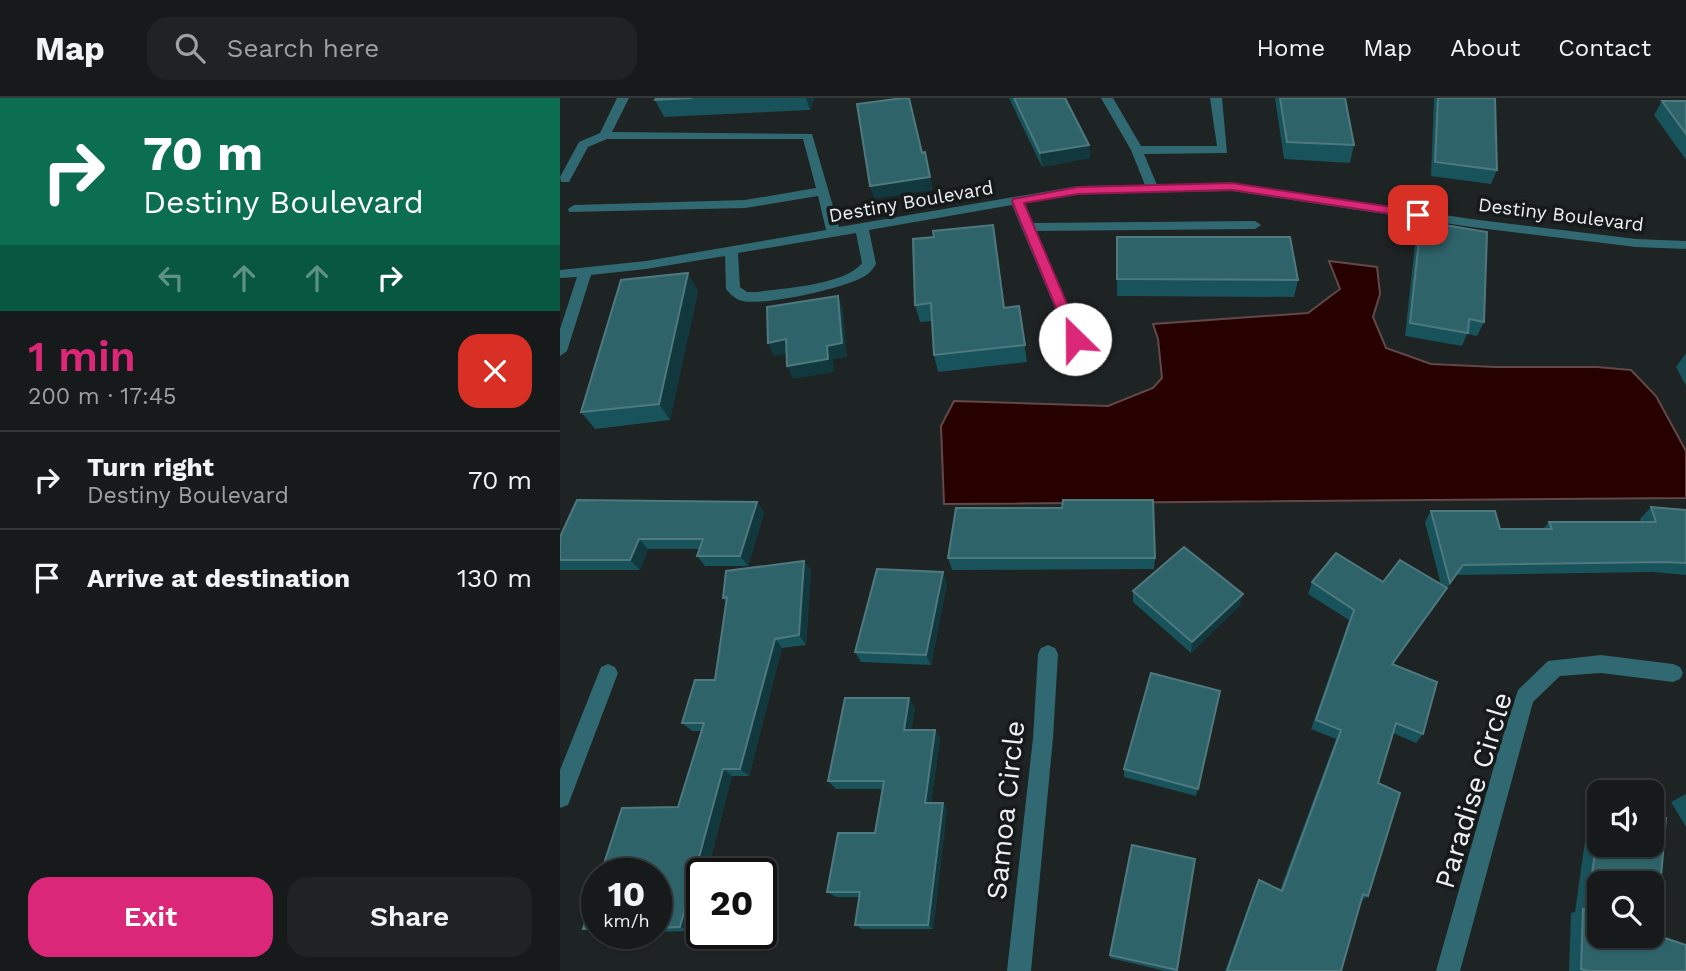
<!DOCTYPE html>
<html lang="en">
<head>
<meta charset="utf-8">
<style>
	:root { --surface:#161a1a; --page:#1f2323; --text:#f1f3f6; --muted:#9ea1a2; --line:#353839; --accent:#db2777 }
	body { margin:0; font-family:"Work Sans",sans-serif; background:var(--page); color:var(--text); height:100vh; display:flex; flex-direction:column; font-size:26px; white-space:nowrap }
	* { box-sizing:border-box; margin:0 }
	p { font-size:23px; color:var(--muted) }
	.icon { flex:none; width:38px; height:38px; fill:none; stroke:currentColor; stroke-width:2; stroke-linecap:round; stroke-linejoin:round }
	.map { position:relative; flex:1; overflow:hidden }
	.drawer { display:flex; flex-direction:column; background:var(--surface); width:560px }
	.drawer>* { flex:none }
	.top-card { background:#0b6e4f; color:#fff; overflow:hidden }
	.controls { position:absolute; left:1027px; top:682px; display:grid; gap:14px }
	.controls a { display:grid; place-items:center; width:77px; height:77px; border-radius:14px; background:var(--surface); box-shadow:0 2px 5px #0004,0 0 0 2px var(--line); font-size:35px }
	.speed { position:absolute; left:21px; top:760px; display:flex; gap:14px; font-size:35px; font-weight:700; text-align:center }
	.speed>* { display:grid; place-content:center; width:91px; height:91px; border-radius:50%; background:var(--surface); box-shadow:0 2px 5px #0004,0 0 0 2px var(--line); line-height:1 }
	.speed small { font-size:18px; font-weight:400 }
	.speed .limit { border:4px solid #111; border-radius:10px; background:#fff; color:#111 }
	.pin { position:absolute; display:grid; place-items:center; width:60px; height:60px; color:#fff; margin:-30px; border-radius:14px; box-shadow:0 4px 10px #0006 }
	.me { position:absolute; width:77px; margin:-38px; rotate:337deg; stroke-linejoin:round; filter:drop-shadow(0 0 5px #0008) }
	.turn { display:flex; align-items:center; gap:24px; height:147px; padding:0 28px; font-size:32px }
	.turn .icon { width:91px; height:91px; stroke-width:2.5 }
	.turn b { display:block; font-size:49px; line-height:60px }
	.lanes { display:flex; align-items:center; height:66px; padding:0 28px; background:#0003; justify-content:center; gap:35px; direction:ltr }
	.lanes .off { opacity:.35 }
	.round { display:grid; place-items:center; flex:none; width:74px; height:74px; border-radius:21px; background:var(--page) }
	.headline { display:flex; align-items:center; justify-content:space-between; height:119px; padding:0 28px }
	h1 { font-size:42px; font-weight:600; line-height:52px; color:var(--accent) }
	.cta { display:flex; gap:14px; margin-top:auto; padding:14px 28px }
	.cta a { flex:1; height:80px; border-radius:21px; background:var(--accent); color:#fff; font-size:28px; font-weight:600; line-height:80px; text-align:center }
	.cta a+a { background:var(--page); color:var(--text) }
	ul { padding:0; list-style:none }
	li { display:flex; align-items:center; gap:21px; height:98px; padding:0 28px; border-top:2px solid var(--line) }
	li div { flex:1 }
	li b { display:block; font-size:26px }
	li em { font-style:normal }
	header { display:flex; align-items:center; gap:42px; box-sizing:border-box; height:98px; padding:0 35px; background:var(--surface); border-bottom:2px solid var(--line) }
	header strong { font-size:33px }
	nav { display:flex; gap:38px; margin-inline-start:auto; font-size:24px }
	.search { width:490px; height:63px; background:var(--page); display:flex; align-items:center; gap:18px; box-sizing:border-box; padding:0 24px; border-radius:21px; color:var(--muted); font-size:26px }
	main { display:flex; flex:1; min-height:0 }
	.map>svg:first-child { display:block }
</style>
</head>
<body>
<header>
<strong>Map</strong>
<div class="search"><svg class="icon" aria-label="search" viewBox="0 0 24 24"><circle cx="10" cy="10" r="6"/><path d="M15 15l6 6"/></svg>Search here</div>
<nav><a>Home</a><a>Map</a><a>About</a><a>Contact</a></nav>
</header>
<main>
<section class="drawer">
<div class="top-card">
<div class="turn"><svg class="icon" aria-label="right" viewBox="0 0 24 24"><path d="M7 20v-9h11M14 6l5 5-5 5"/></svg><div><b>70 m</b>Destiny Boulevard</div></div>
<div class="lanes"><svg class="icon off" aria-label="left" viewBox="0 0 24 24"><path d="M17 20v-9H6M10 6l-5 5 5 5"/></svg><svg class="icon off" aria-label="ahead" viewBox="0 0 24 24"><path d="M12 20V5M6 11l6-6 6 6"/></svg><svg class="icon off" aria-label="ahead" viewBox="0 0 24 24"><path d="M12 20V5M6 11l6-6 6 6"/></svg><svg class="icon" aria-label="right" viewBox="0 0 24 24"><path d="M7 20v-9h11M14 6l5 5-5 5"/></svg></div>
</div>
<div class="headline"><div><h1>1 min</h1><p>200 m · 17:45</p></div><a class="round" style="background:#d93025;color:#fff"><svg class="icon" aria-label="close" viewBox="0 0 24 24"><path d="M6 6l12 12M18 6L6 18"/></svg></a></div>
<ul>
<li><svg class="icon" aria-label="right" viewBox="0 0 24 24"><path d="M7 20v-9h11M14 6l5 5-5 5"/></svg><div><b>Turn right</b><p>Destiny Boulevard</p></div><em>70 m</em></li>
<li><svg class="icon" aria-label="arrive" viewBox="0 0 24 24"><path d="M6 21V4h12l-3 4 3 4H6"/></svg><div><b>Arrive at destination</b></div><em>130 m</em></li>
</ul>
<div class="cta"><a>Exit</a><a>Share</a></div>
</section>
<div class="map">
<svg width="1126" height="873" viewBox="0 0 1126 873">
	<rect width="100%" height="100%" fill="#1e2323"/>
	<polygon fill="#270000" stroke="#624848" stroke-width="2" points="769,163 817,169 820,196 813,219 826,250 871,266 935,269 1037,269 1071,272 1096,298 1126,353 1126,400 384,406 381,328 394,303 548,308 593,290 602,280 598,241 593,226 748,215 780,191"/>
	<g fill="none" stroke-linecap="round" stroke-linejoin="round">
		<path fill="#316972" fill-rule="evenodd" d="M 57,0 L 69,0 L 52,34 L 252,36 L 279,129 L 518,88 L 585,87 L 571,52 L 541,0 L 553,0 L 581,48 L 657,48 L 650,0 L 662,0 L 667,55 L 584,56 L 597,87 L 672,85 L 911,121 L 1076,141 L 1126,143 L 1126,151 L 1076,149 L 911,129 L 672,93 L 518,96 L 464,105 L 473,125 L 695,123 L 701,127 L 695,131 L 476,133 L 522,241 L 515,246 L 508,241 L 452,107 L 309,132 L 316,166 C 313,171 310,175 305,178 C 286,190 205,208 183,203 C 176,202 170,196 166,191 L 165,158 L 86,171 L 31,177 L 7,253 L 0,258 L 0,231 L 17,179 L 0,180 L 0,172 L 86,163 L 266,132 L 258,98 L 185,110 L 9,114 L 8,111 L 14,107 L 185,102 L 256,90 L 243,41 L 47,41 L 28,49 L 9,84 L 1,84 L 0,79 L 19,44 L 40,35 ZM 296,135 L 302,165 C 285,187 224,190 197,194 L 187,194 L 180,189 L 178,155 Z"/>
		<g fill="#316972" fill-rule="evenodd">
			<polygon points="488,547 495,550 498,556 493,640 471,873 447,873 473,640 478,556 481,550"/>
			<polygon points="1041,557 1113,566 1120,569 1123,575 1120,581 1113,584 1041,575 1000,578 973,604 900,873 876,873 938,654 958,592 988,563"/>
			<polygon points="48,566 55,569 58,575 8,707 0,710 0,672 41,569"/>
		</g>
	</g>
	<g fill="#18525a">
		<polygon points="96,0 254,0 250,12 104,19 95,2"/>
		<polygon points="449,0 505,0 529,47 530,60 482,69"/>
		<polygon points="715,0 785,0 794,47 790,65 724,61"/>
		<polygon points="874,0 935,0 937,72 931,86 871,78"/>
		<polygon points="1102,3 1126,3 1126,62 1094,17"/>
		<polygon points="861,123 924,224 917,238 907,236 902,248 845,238 856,137"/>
		<polygon points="557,139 738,182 734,199 557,198"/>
		<polygon points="353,141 444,210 459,208 467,264 378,274 374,257 372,223 360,224 355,207"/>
		<polygon points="138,193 110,322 35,331 21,314"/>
		<polygon points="1126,255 1126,288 1116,269"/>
		<polygon points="197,404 204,415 188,468 145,468 137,458 139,451 88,451 80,472 0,472 0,439"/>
		<polygon points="1091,409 1126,412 1126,477 1093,474 896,477 833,567 863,636 856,645 833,635 818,685 808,798 801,803 781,873 665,873 696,787 699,782 720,792 776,641 751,631 789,522 748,496 752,484 823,484 881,487 865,424 871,413 940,431 983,431 989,424 1081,424 1080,421"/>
		<polygon points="502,410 595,460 594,471 392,472 388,460"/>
		<polygon points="244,463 251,473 246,547 222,550 189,678 172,678 132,833 96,834 96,775 118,709 141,633 132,633 122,625 155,582 166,504 163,500"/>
		<polygon points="387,485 371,567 301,564 295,554"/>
		<polygon points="573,493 680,507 631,555 573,504"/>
		<polygon points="660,593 636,698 564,679 564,671"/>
		<polygon points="355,610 351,632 375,632 380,641 371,705 383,705 387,712 373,831 302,831 295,827 299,799 276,799 267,794 315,735 323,691 276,691 268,683"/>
		<polygon points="1126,696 1126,729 1111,704"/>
		<polygon points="1040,697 1040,747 1096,837 1126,873 1009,873 1011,815 1015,814 1031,701"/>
		<polygon points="37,788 37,835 23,831"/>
		<polygon points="550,857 617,872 616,873 605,873 550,860"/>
	</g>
	<g fill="#11383d">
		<polygon points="246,0 254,0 250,12"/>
		<polygon points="529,47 530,60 482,69 480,55"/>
		<polygon points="370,79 373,92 314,101 310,88"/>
		<polygon points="128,175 138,193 110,322 99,306"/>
		<polygon points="278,198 283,211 287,259 273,261 274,274 233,281 227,268 267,248"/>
		<polygon points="226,241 232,255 214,258 208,245"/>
		<polygon points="197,404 204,415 188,468 180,458"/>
		<polygon points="79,441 88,451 80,472 70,462"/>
		<polygon points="244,463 251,473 246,547 239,537"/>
		<polygon points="383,474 387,485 371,567 366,557"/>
		<polygon points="683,496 680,507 631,555 632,544"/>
		<polygon points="215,541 222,550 189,678 180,671"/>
		<polygon points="349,600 355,610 350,641 344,632"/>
		<polygon points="375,632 380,641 370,712 365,705"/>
		<polygon points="163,671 172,678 147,775 142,775 142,794 132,833 120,829"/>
		<polygon points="383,705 387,712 373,831 368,827"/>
	</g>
	<g fill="#2f636a" stroke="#4d797f" stroke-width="2" fill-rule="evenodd">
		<polygon points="96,0 132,0 95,2"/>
		<polygon points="343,0 349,0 362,55 365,54 370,79 310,88 297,6"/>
		<polygon points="454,0 505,0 529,47 480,55"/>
		<polygon points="720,0 785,0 794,47 727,44"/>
		<polygon points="878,0 935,0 937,72 875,64"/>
		<polygon points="1102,3 1126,3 1126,36"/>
		<polygon points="861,123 927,134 924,224 909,221 908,235 850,225"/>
		<polygon points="433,127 444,210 459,208 465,247 374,257 371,205 355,207 353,141 374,139 373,133"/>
		<polygon points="557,139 730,139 738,182 557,181"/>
		<polygon points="128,175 99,306 21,314 61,182"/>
		<polygon points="278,198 282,245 267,248 268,261 227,268 226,241 208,245 207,209"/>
		<polygon points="17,402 197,404 180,458 137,458 143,441 79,441 70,462 0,462 0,439"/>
		<polygon points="503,402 593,402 595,460 388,460 396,410 502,410"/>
		<polygon points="1091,409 1126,412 1126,465 1104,464 903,467 890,485 871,413 935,413 940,431 992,431 989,424 1096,424"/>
		<polygon points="624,449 683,496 632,544 573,493"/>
		<polygon points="776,455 823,484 840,462 887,490 832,566 877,584 863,636 836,625 818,685 840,695 808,798 803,796 781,873 667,873 699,782 722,793 781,632 756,622 794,512 752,484"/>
		<polygon points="244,463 239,537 215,541 180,671 163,671 120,829 96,830 96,775 41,775 62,710 118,709 144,625 122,625 135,582 155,582 167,499 163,500 166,473"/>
		<polygon points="317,471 383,474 366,557 295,554"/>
		<polygon points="591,575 660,593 638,691 564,671"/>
		<polygon points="285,600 349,600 344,632 375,632 365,705 383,705 368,827 295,827 300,794 267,794 278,735 315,735 324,683 268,683"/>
		<path d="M 1092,715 L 1106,720 L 1096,837 L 1126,847 L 1126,873 L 1027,873 L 1021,871 L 1023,811 L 1027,813 L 1040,718 L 1040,747 L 1092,747 ZM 1040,786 L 1092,786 L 1092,838 L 1040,838 Z"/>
		<polygon points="572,747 635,761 617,872 550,857"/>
		<polygon points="37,788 37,830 23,831"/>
	</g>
	<polygon fill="#db2777" stroke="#8e194d" stroke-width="2" points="672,85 858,113 864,117 858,120 672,92 518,96 464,105 522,241 520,244 510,244 452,103 453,101 518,89"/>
	<g text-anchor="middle" stroke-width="7" stroke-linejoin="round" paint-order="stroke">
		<g font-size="19" fill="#edeff0" stroke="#15191a">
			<text transform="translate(351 103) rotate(-10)" y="7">Destiny Boulevard</text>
			<text transform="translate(1001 116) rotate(7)" y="7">Destiny Boulevard</text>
		</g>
		<g font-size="28" fill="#edeff0" stroke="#15191a">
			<text transform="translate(913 692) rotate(-73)" y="10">Paradise Circle</text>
			<text transform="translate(445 712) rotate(-84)" y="10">Samoa Circle</text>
		</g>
	</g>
</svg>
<div class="controls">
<a><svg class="icon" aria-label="sound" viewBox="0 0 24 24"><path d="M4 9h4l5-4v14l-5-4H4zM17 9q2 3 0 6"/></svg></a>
<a><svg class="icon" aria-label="search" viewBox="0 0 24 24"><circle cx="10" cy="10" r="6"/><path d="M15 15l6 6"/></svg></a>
</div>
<div class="speed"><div>10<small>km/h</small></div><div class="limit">20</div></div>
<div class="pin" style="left:858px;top:117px;background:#d93025"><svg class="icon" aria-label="arrive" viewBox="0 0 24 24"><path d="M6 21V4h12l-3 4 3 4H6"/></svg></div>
<svg class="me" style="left:515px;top:241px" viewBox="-20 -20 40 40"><circle r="19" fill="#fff"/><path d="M0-13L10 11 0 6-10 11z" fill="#db2777"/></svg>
</div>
</main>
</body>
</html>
